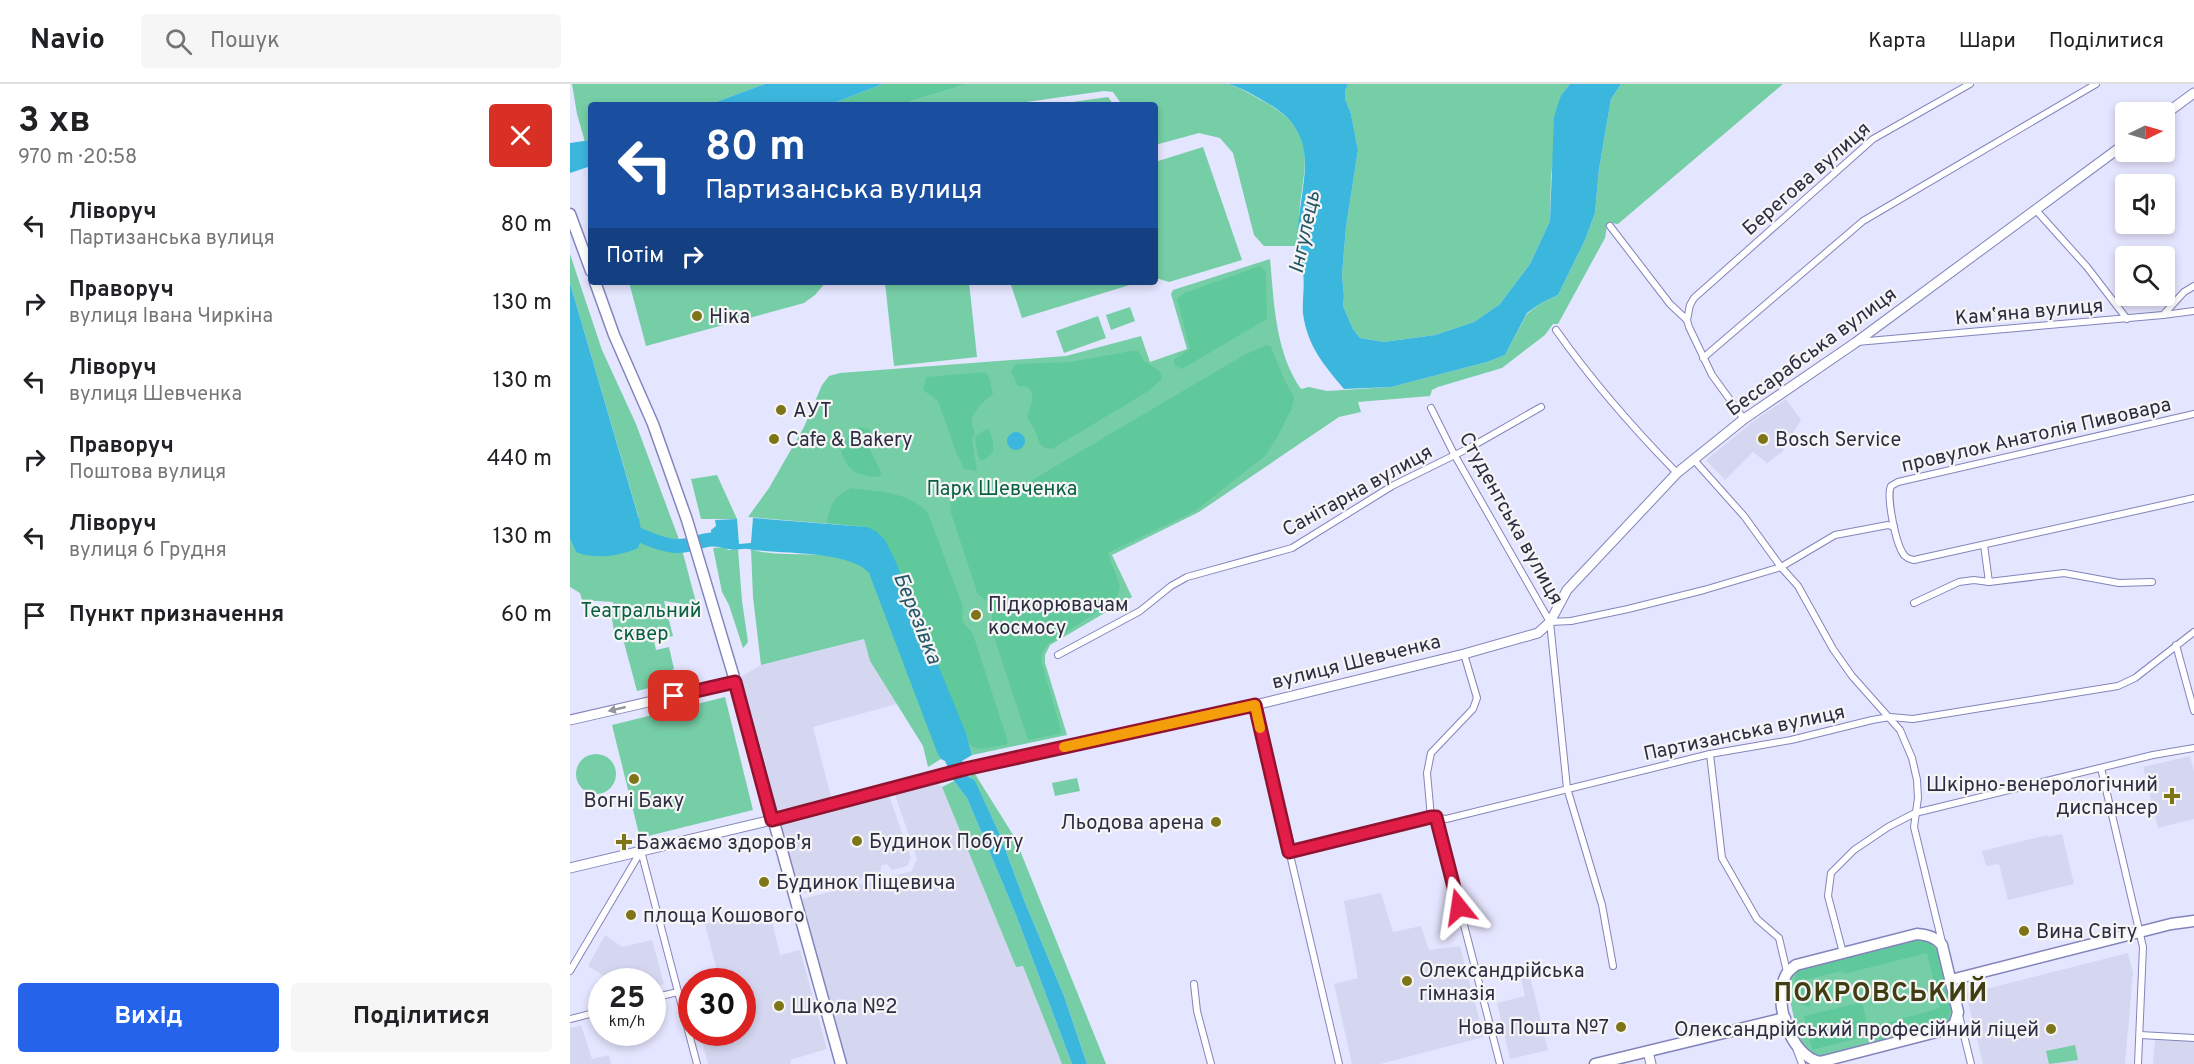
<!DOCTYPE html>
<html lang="uk">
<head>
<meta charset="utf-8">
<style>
	:root { --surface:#fff; --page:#f6f6f6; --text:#202124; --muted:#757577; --line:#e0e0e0; --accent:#2563eb }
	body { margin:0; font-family:Overpass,sans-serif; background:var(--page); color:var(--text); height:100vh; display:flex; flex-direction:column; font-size:22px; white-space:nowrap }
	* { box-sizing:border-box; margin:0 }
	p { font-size:20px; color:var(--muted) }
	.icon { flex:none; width:33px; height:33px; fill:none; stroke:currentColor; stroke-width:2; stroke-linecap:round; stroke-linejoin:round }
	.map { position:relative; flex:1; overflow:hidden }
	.side { display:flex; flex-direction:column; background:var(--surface); width:570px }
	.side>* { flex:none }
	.guide { position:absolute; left:18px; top:18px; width:570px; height:183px; border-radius:6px; box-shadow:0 3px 9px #0003; background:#1a4fa0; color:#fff; overflow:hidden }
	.needle { width:39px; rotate:85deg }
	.fabs { position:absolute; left:1545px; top:18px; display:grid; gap:12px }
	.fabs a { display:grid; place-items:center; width:60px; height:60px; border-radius:6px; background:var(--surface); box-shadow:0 3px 9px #0003; font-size:30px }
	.speed { position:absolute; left:18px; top:884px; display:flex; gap:12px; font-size:30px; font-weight:700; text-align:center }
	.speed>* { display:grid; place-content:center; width:78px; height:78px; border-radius:50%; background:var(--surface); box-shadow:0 3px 9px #0003; line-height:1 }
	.speed small { font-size:15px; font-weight:400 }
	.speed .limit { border:9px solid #d22; background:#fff; color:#111 }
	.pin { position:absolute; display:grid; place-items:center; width:51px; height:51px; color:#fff; margin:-26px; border-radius:12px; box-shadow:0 3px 9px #0006 }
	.me { position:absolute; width:66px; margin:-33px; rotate:345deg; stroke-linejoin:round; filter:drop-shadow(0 0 4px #0008) }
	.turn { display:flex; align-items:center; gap:21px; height:126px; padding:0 18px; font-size:27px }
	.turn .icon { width:78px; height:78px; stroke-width:2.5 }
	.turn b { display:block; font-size:42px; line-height:51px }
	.then { display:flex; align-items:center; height:57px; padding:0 18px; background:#0003; gap:12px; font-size:22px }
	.round { display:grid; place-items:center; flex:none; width:63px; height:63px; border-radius:6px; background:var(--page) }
	.head { display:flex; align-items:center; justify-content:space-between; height:102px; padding:0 18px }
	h1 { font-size:36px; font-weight:700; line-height:45px }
	.cta { display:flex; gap:12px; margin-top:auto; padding:12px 18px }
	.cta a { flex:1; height:69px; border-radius:6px; background:var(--accent); color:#fff; font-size:24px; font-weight:700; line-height:69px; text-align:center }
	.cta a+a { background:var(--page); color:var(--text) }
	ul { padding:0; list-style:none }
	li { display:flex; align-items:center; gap:18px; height:78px; padding:0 18px }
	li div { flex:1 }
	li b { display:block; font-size:22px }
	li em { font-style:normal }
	header { display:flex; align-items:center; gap:36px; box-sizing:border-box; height:84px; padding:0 30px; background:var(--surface); border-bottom:2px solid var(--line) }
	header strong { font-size:28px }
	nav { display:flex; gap:33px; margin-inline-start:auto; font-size:21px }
	.search { width:420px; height:54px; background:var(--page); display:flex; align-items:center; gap:15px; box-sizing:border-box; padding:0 21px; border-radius:6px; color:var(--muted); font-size:22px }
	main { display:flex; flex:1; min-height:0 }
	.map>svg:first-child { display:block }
</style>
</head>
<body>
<header>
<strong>Navio</strong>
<div class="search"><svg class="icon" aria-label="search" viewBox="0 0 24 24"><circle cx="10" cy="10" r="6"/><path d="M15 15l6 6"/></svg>Пошук</div>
<nav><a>Карта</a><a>Шари</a><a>Поділитися</a></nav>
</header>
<main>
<section class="side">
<div class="head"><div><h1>3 хв</h1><p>970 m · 20:58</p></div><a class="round" style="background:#d93025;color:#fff"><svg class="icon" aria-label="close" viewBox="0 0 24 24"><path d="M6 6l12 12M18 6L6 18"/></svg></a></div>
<ul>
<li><svg class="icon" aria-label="left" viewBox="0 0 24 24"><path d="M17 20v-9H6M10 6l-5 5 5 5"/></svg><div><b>Ліворуч</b><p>Партизанська вулиця</p></div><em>80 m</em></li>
<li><svg class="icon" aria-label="right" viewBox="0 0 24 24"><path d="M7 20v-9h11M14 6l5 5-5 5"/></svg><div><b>Праворуч</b><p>вулиця Івана Чиркіна</p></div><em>130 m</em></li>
<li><svg class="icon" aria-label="left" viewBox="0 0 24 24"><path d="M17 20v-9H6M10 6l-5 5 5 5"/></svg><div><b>Ліворуч</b><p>вулиця Шевченка</p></div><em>130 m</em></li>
<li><svg class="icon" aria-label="right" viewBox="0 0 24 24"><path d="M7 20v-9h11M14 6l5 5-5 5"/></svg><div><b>Праворуч</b><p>Поштова вулиця</p></div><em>440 m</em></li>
<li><svg class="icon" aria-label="left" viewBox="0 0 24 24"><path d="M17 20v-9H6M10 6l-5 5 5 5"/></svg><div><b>Ліворуч</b><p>вулиця 6 Грудня</p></div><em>130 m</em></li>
<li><svg class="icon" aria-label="arrive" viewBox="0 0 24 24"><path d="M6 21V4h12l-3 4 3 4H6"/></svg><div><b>Пункт призначення</b></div><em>60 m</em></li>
</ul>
<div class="cta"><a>Вихід</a><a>Поділитися</a></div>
</section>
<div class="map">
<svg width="1624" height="980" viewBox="0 0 1624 980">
	<rect width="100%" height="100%" fill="#e4e5fe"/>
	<g fill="#d5d7f1">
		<polygon points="1216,315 1231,336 1212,368 1197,379 1183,368 1155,396 1136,376 1181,339"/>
		<polygon points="294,555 300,577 327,620 243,643 261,713 208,726 204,725 169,594 191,581"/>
		<polygon points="1620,672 1624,688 1624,735 1588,744 1573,683"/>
		<polygon points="365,697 372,703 446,883 453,881 492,980 273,980 228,816 342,787 347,775 324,708"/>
		<polygon points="318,709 341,774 337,782 322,786 317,780 311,782 311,789 277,798 266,795 255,797 247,806 235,809 225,805 209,740 214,738 222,739 307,716 310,711"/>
		<polygon points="1492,750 1504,800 1438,816 1429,780 1416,782 1412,767 1477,751 1478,753"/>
		<polygon points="811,809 823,848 851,842 859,866 890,862 914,953 810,980 782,980 764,900 788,894 774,817"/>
		<polygon points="199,825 210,871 230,866 257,965 220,976 221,980 138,980 130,948 172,948 172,897 125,897 148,891 135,840"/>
		<polygon points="35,851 52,863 82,856 94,900 83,903 82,897 36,897 36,893 18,882"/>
		<polygon points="1558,869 1563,889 1555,980 1413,980 1396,910"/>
		<polygon points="960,892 978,966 940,975 927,919 955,912 951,894"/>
		<polygon points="11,941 22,975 39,971 41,980 0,980 0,944"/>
		<polygon points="1585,956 1624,957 1624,980 1583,980"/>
	</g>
	<g fill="#76cea7">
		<polygon points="2,0 195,0 138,21 21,21 21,56 15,58 7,30"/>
		<path d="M 397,0 L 658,0 C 671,4 682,11 695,18 C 743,45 737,72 730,120 C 729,134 729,148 728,162 L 694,162 L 684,151 L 663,69 L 650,54 L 629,49 L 585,61 L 585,21 L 552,21 L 543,8 L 534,7 L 436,21 L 330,21 Z"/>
		<polygon points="778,0 1000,0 991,11 981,92 980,137 960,180 930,220 904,238 865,251 814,258 790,254 783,245 773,222 774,212 772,191 776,143 788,66 781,30 775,14 775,7"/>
		<path d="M 1051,0 L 1213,0 L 1048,140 L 1040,139 L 1037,142 L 1035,154 L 988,240 L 983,240 L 975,251 L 932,284 L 868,303 L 862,306 L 860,312 L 788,318 L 791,328 L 769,333 L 629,428 L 542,471 L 562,513 L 480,561 L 475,571 L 475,579 L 497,651 L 402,671 L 396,649 L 325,477 L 315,456 L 306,447 L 297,443 L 178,433 L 199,404 L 234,343 L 252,301 L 259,292 L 270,289 L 496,272 L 571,252 L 580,278 L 617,265 L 601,210 L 603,206 L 700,175 C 704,218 705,268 731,305 L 739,303 L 757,307 L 821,303 L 917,278 L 935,271 L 957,230 L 971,219 L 988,211 L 1015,156 L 1025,129 L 1029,85 L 1041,15 Z"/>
		<polygon points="538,13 544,21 481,21"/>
		<polygon points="633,63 672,176 599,198 586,194 585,78"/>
		<polygon points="0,170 32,266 66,340 110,458 127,522 94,517 103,552 84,557 86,566 99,563 104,585 100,587 103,598 67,607 52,551 44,547 41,529 43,518 12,516 10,509 0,503 0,455 6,468 69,434 0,199"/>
		<polygon points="59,198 256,198 245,211 234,219 76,262"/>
		<polygon points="315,198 399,198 407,273 324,282"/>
		<polygon points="440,198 563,198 563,200 452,234"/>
		<polygon points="560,223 565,237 541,246 536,231"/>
		<polygon points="528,232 536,254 494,269 486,247"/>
		<polygon points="147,391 167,435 131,435 121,395"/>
		<polygon points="154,463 158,466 168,465 172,517 178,558 173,564 159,521 152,508 143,464"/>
		<path d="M 181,465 C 209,476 272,462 295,484 C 299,488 302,494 304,500 L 371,675 L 358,683 L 353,662 L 300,577 L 294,555 L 191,581 L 183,513 Z"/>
		<polygon points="155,613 183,726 70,754 42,641"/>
		<circle cx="26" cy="690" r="20"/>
		<polygon points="405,690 445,754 536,980 517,980 494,912 454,816 430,751 405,698 399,692"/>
		<polygon points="507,694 510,707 485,712 482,699"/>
		<polygon points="384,697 397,714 446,831 502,980 492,980 453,882 446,883 372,703"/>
		<polygon points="1348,854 1360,857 1370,865 1384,925 1380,936 1372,943 1251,975 1237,970 1230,960 1216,899 1220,890 1229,883"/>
		<polygon points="1505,961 1508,976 1479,980 1476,967"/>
	</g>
	<g fill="#60c99c">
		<polygon points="313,0 397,0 330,21 259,21"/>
		<polygon points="690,182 696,187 697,235 612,285 605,282 603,276 620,265 607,215 614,209"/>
		<path d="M 697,261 L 701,263 L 715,297 L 724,313 L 722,324 L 708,352 L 695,372 L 625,427 L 538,469 L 550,502 L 547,515 L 478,560 L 473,567 L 471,576 L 491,646 L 489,650 L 458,656 L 420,541 C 425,529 420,517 408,511 L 381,429 L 380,417 L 386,413 L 439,405 L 457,399 L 674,271 Z"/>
		<path d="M 561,267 L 568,267 L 574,277 L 590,287 L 592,295 L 577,308 L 482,365 L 475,364 L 469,359 L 466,349 L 457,332 C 463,319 468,301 448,302 L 441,287 L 446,280 L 500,278 Z"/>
		<path d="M 415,288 L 419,293 L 423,310 C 415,316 401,329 402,339 C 402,343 404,346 405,349 L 402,355 L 407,387 L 394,385 L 386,368 L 368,317 L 353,306 L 356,293 Z"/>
		<path d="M 290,343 L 301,346 L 299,364 L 312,390 L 309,393 C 287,391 278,389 271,367 L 280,348 Z"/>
		<polygon points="419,345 423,357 423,369 412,377 408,373 405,353 413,347"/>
		<path d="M 281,404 C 309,408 338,407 358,429 L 393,523 L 392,537 L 403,550 L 438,658 L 436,661 L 409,665 L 400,661 L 325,477 L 297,443 L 257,439 C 259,421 265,412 281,404 Z"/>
		<polygon points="1347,855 1360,859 1368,868 1381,924 1378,934 1372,941 1310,958 1306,942 1370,924 1357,869 1274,890 1273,887 1234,896 1240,923 1230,920 1225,899 1226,888 1231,884"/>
		<polygon points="1292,918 1300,951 1242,966 1234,932"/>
	</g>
	<g fill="#3bb6dd">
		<polygon points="195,0 313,0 259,21 138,21"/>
		<path d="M 658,0 L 778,0 L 775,7 L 775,14 L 781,30 L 788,66 L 776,143 L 772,191 L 774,212 L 773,222 L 783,245 L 790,254 L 814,258 L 865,251 L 904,238 L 930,220 L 960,180 L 980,137 L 984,33 L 991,11 L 1000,0 L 1051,0 L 1041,15 L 1029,85 L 1025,129 L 1015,156 L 988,211 L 971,219 L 957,229 L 935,271 L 917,278 L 821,303 L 774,305 C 754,281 738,263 733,230 C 732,216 735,202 733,188 C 732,179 728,170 728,161 C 725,107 759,55 699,20 C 685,12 673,4 658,0 Z"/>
		<polygon points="21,56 21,82 0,89 0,59"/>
		<path d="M 0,199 L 69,435 L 72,452 L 68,464 C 50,472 25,476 6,468 L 0,455 Z"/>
		<circle cx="446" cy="357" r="9"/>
		<path d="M 183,434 L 297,443 L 306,447 L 315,456 L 325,476 L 396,649 L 402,671 L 392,677 L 394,689 L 405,697 L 430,751 L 454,816 L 494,912 L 517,980 L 502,980 L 446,831 L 397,714 L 384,697 L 375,677 L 371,675 L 367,668 L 299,489 C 281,466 207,470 178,465 C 172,464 165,467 159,465 C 153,464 148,459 142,458 L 141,446 L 146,442 L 145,436 L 167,435 L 169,460 L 181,459 Z"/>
	</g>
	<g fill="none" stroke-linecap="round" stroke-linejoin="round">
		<path stroke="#3bb6dd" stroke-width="14" d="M 56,445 C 69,451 92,462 106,462 C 127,463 135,450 158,458"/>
		<g stroke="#8384bb" stroke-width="8">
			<g id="street">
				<polyline points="1465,125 1517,183 1557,235"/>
				<polyline points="1040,142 1100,220 1117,236 1119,243 1142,291 1174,335"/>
				<polyline points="1593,231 1624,227"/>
				<polyline points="1117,236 1120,221 1124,214 1303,55 1400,0"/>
				<path d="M 986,246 C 1022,297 1063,344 1107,389"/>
				<polyline points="1287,258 1593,231 1614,208 1624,202"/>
				<polyline points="1133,274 1293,137 1526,0"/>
				<polyline points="861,324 884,370 980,538 997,704 1032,821 1043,882"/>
				<path d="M 1624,330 L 1328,398 L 1321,402 C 1316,412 1326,463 1335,472 C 1338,475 1340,475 1344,476 L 1624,414"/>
				<polyline points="1124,376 1174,432 1211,483 1228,502 1263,565 1282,592 1330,646 1342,674 1347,696 1348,714 1344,743 1372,858"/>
				<polyline points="1414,461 1419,498"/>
				<polyline points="1344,519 1389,498 1404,496 1419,498 1494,489 1549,499 1582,498"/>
				<polyline points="980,538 1001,537 1058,525 1134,506 1211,483 1265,451 1318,441 1324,443"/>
				<polyline points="1606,561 1624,627"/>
				<polyline points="488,571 570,527 601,502 617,493 722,464 822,402 901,363 971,323"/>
				<polyline points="685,621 769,980"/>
				<polyline points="1140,670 1152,774 1187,835 1209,854 1217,888"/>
				<polyline points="1531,684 1573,863 1568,980"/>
				<polyline points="861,733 857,689 861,669 903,625 907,614 894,570"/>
				<polyline points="866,733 930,980"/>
				<polyline points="71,767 127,980"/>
				<polyline points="719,768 861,733 876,735 1140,670 1221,656 1302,636 1320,633 1343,635 1548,602 1565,594 1624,548"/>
				<polyline points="1273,869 1258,812 1261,789 1284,766 1318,743 1345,729 1583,671 1624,664"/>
				<polyline points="0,887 71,767"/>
				<polyline points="624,900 627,927 641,980"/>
				<polyline points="82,914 108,908"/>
				<polyline points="1389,931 1401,980"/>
				<polyline points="0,935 32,927"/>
				<polyline points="1570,951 1624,954"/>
				<polyline points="1226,964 1232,980"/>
			</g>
		</g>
		<g stroke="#8384bb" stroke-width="11">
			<g id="secondary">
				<polyline points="1594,31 1624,9"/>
				<polyline points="0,636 165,598"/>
				<polyline points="0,784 202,736 395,685 685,621 894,570 968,549 980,538 997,506 1107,389 1174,335 1285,259 1556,59"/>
				<polyline points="1078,967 1081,980"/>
			</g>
		</g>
		<g stroke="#8384bb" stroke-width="13">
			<g id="highway">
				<polyline points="0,130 21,187"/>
				<polyline points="25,198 44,251 83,340 117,436 163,590 271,980"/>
				<path d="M 1347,850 C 1358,851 1365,853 1372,861 L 1388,928 L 1385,939 L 1378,945 L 1250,978 C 1220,972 1202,917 1216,891 C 1218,887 1222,884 1226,881 Z"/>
				<polyline points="1381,896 1601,840 1624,837"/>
				<polyline points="1025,980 1215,934"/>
			</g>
		</g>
		<use href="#street" stroke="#fff" stroke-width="6"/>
		<use href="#secondary" stroke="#fff" stroke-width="9"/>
		<use href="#highway" stroke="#fff" stroke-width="10"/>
	</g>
	<defs><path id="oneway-solid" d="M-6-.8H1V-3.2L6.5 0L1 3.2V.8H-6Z" transform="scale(1.5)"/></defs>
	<use fill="#9696a1" href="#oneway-solid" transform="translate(47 625) rotate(167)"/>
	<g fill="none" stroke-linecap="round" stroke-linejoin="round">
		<g stroke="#92132f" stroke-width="15">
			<polyline id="route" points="104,612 165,598 202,736 395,685 685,621 719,768 861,733 866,733 889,823"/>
		</g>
		<use href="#route" stroke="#e11d48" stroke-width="10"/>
		<polyline stroke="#f59e0b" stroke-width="10" points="494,663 685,621 690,644"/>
	</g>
	<g fill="#7e7518" stroke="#f5f5f5" stroke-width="2">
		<circle cx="127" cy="232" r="6"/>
		<circle cx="211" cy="326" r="6"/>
		<circle cx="204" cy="355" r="6"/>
		<circle cx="1193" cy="355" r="6"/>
		<circle cx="406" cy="531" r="6"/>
		<circle cx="64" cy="695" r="6"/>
		<path d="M1599 703h6v6h6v6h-6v6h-6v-6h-6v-6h6z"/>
		<circle cx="646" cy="738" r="6"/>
		<circle cx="287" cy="757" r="6"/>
		<path d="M51 749h6v6h6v6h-6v6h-6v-6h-6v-6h6z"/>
		<circle cx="194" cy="798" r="6"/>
		<circle cx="61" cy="831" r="6"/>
		<circle cx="1454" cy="847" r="6"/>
		<circle cx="837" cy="897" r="6"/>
		<circle cx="209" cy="922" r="6"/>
		<circle cx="1051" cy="943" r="6"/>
		<circle cx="1481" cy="945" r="6"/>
	</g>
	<g text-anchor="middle" stroke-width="4.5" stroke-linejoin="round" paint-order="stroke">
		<g font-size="20" fill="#2c2c43" stroke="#f5f5f5">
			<text transform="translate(1236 94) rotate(-41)" y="7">Берегова вулиця</text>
			<text transform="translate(1459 227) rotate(-5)" y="7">Камʼяна вулиця</text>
			<text transform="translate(1241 267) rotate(-36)" y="7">Бессарабська вулиця</text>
			<text transform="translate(1466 350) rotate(-13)" y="7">провулок Анатолія Пивовара</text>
			<text transform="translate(787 406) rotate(-29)" y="7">Санітарна вулиця</text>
			<text transform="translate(942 434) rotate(61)" y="7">Студентська вулиця</text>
			<text transform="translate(786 577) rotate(-14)" y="7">вулиця Шевченка</text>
			<text transform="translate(1174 648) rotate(-12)" y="7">Партизанська вулиця</text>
		</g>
		<g font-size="20" fill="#2c2c43" stroke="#f5f5f5" text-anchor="start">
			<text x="139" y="239">Ніка</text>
			<text x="223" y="333">АУТ</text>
			<text x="216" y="362">Cafe &amp; Bakery</text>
			<text x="1205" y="362">Bosch Service</text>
			<text x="418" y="527">Підкорювачам<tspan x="418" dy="23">космосу</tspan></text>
			<text x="1588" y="707" text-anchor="end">Шкірно-венерологічний<tspan x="1588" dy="23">диспансер</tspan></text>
			<text x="64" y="723" text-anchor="middle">Вогні Баку</text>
			<text x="634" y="745" text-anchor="end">Льодова арена</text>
			<text x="299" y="764">Будинок Побуту</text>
			<text x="66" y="765">Бажаємо здоров'я</text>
			<text x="206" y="805">Будинок Піщевича</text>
			<text x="73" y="838">площа Кошового</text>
			<text x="1466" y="854">Вина Світу</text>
			<text x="849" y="893">Олександрійська<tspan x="849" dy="23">гімназія</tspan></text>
			<text x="221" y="929">Школа №2</text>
			<text x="1039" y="950" text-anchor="end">Нова Пошта №7</text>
			<text x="1469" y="952" text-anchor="end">Олександрійський професійний ліцей</text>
		</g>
		<g font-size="20" fill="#095f42" stroke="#f5f5f5">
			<text x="432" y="411">Парк Шевченка</text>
			<text x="71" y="533">Театральний<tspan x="71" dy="23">сквер</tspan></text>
		</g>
		<g font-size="21" font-style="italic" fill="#265768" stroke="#f5f5f5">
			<text transform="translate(734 148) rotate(-78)" y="7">Інгулець</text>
			<text transform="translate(348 534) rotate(68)" y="7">Березівка</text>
		</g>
		<g font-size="26" font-weight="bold" letter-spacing="1.5" fill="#413d13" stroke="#f5f5f5">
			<text x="1311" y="917">ПОКРОВСЬКИЙ</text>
		</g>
	</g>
</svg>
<div class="fabs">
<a><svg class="needle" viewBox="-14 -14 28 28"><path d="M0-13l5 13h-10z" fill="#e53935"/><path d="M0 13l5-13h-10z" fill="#757577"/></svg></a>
<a><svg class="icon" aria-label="sound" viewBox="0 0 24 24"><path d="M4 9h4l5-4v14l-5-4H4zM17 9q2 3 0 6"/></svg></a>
<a><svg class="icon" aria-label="search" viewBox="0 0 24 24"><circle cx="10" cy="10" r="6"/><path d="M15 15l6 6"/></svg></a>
</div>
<div class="speed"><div>25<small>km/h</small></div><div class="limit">30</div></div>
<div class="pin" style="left:104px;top:612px;background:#d93025"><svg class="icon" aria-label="arrive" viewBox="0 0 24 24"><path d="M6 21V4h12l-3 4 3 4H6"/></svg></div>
<svg class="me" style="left:889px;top:823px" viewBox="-20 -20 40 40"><path d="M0-17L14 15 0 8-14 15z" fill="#e11d48" stroke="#fff" stroke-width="4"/></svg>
<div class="guide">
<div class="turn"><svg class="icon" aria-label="left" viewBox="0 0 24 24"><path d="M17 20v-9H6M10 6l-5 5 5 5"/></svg><div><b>80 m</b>Партизанська вулиця</div></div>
<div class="then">Потім<svg class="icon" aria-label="right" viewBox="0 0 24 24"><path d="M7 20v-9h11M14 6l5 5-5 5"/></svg></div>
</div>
</div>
</main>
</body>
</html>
